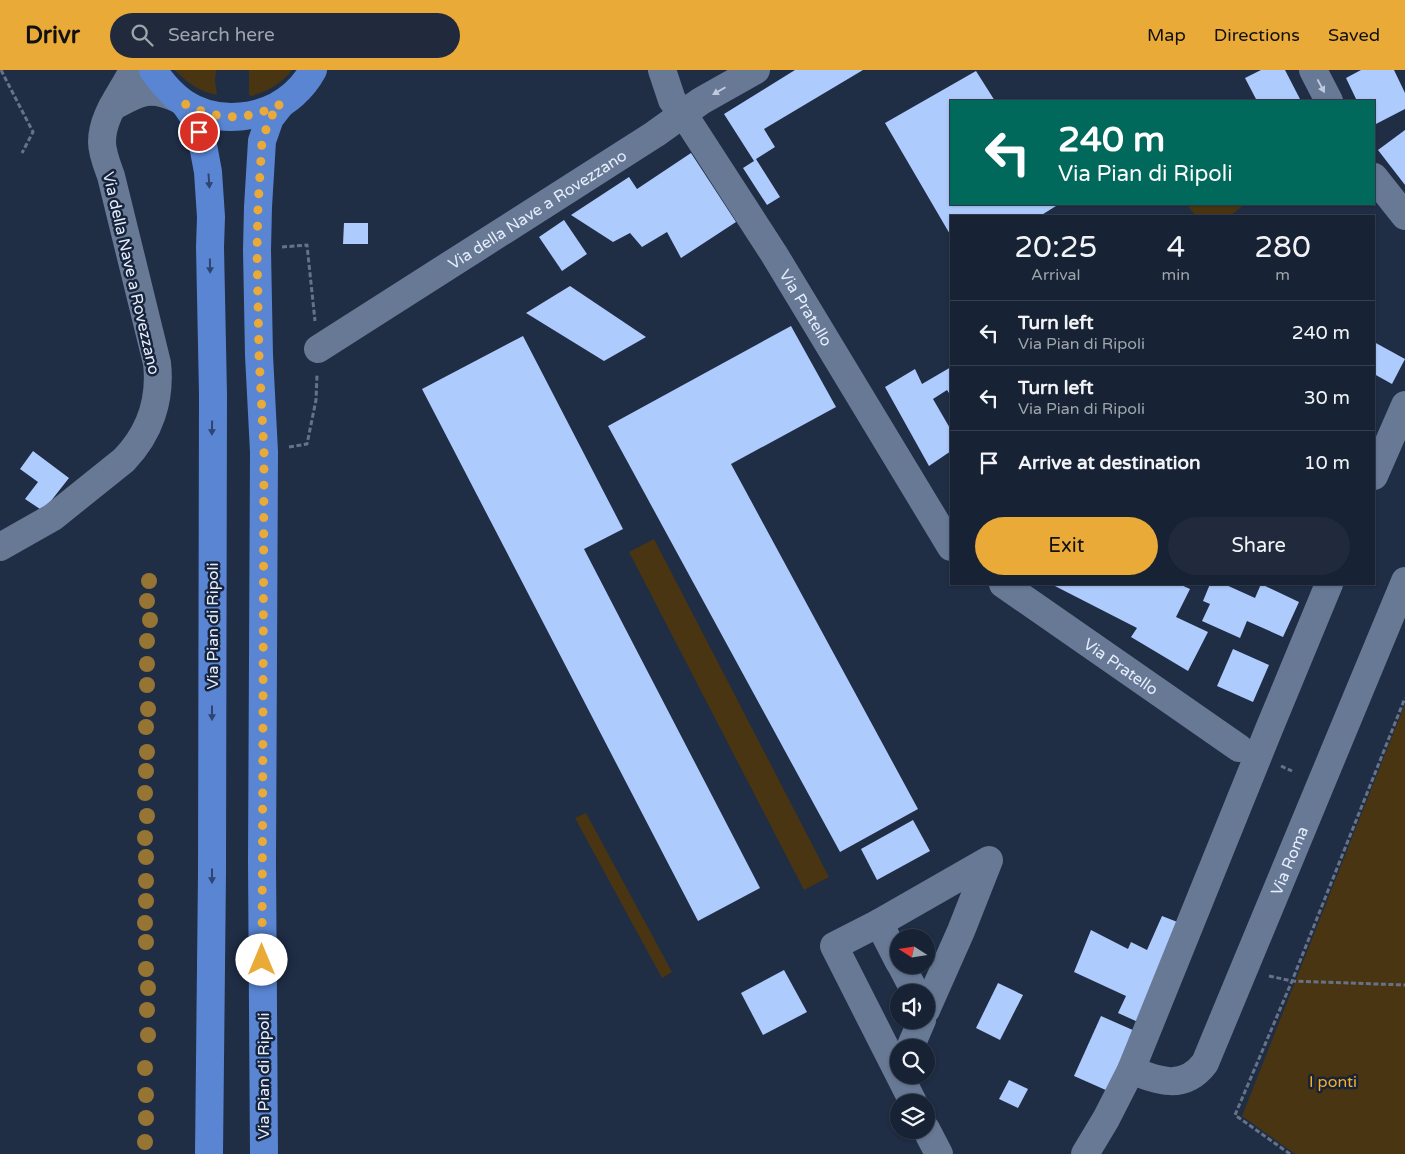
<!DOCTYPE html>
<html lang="en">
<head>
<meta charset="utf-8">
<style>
	:root { --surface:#172234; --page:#202a3c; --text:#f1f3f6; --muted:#9ea4ac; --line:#363f4f; --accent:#eaaa38 }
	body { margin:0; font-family:"Varela Round",sans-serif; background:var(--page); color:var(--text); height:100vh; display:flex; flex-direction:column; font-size:19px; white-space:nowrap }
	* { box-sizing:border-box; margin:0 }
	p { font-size:16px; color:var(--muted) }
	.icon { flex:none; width:28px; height:28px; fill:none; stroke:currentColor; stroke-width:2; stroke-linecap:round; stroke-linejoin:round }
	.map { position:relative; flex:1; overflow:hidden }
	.side { position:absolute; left:950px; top:145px; width:425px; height:370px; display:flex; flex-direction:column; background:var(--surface); border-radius:0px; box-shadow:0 1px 4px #0004,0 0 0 1px var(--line) }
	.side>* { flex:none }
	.hud { position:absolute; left:950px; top:30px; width:425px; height:105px; border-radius:0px; box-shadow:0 1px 4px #0004,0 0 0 1px var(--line); background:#00695c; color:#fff; overflow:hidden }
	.needle { width:32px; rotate:282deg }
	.fabs { position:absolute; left:890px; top:859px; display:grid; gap:10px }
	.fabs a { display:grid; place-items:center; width:45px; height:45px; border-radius:50%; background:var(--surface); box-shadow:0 1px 4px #0004,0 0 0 1px var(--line); font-size:25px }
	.pin { position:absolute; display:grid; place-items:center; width:42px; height:42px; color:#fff; margin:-21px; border:2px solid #fff; border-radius:50%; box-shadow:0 1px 5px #0007 }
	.me { position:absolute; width:55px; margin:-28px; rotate:0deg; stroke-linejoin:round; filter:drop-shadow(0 0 4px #0008) }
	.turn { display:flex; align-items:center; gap:18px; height:105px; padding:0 25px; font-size:22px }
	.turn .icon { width:65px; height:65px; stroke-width:2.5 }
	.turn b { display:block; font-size:35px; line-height:42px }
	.eta { display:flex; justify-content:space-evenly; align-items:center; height:85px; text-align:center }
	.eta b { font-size:30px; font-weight:600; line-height:35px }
	.cta { display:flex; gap:10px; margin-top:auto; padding:10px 25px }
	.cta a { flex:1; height:58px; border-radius:30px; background:var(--accent); color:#111; font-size:20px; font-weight:600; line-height:58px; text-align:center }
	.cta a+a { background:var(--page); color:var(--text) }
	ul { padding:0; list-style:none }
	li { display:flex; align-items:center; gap:15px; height:65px; padding:0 25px; border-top:1px solid var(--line) }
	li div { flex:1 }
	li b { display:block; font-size:19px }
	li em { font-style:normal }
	header { display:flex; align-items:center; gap:30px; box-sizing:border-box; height:70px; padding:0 25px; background:var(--accent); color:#111 }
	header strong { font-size:24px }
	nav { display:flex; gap:28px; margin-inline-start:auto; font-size:18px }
	.search { width:350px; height:45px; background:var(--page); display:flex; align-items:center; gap:12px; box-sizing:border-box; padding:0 18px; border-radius:28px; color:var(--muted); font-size:19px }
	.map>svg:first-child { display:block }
</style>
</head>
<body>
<header>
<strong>Drivr</strong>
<div class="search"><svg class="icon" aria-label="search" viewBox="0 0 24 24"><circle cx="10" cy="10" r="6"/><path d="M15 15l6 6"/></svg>Search here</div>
<nav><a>Map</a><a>Directions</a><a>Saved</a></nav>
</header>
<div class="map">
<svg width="1405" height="1084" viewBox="0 0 1405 1084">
	<rect width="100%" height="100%" fill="#1f2d45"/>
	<g fill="#4a3512">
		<path d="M 175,0 L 216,0 L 215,11 L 217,25 C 198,21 189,14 175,0 Z"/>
		<path d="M 249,0 L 292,0 C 282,13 268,21 252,26 L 249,25 Z"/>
		<polygon points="1186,134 1245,134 1230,146 1196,146"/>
		<polygon points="654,469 829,807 804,820 629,482"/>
		<polygon points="1405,634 1405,1084 1295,1084 1242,1046"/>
		<polygon points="586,743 672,902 662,908 575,748"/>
	</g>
	<g fill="#aecbfe">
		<polygon points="795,0 863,0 764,59 775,77 756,89 780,127 767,135 743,98 754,91 724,44"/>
		<polygon points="1261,0 1285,0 1301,31 1257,31 1245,8"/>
		<polygon points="1361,0 1394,0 1405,23 1405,39 1374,55 1374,31 1357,31 1346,8"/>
		<polygon points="976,1 995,31 951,31 951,134 1055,134 1056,136 1040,146 951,146 951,166 885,53"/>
		<polygon points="1405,60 1405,115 1378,80"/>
		<polygon points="691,83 736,152 681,188 667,162 642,177 630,163 613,172 571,145 629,107 637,119"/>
		<polygon points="564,150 587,184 562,201 539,167"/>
		<polygon points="344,153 368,153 368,174 343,174"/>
		<polygon points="570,216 646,267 604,291 526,243"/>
		<polygon points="791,256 836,337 731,394 918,739 840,782 608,356"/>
		<polygon points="523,266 623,459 584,479 760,818 698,851 422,319"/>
		<polygon points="1374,272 1405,289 1392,314 1374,304"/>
		<polygon points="951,297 951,326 947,320 933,329 951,360 951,381 929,396 885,317 915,299 922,314"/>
		<polygon points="33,381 69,408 43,441 25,429 38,412 20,399"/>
		<polygon points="1051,514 1179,514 1190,519 1176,547 1208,562 1188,601 1131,567 1137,558"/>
		<polygon points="1210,514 1224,514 1255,528 1261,514 1299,532 1283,567 1247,551 1240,568 1202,551 1210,534 1203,531"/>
		<polygon points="1233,579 1269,595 1253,632 1217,616"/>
		<polygon points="913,750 930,781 877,810 861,779"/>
		<polygon points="1162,846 1180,853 1138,952 1118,943 1126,926 1074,902 1091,860 1128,879 1131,872 1147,880"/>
		<polygon points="784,900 807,942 763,965 741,923"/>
		<polygon points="998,913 1023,925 1000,970 976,958"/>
		<polygon points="1101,946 1135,961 1108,1021 1074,1006"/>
		<polygon points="1009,1010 1028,1019 1018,1038 999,1029"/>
	</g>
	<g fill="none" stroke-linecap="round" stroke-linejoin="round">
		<g stroke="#667287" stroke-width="3" stroke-dasharray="5 2.5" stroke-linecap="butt">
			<polyline points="1,0 33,62 22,83"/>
			<polyline points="282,177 307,175 315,251"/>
			<polyline points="289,377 307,374 316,330 317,305"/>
			<polyline points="1281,696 1292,701"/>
			<polyline points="1269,906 1292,911 1405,915"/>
			<polyline points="1290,1084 1235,1045 1292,911 1405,628"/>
		</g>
		<g stroke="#687995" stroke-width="28">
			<path id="s1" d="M 662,0 L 672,30 L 688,51 L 774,184 L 951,477"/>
			<polyline points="1313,0 1329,31"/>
			<path d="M 112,37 C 138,23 149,15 178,29"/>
			<polyline points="1374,107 1405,146"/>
			<path id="s2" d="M 318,279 L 655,64 L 701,31 L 756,0"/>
			<polyline points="1374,406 1405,335"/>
			<path d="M 0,477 L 53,447 L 124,390 C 150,363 161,329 157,293 L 111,106 C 107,95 102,83 102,72 C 102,45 122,23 133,0"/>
			<path id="s3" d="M 1003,514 L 1239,678"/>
			<polyline points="879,853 899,892"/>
			<polyline points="901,895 915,922"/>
			<polyline points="910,978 922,950"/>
			<path id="s4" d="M 1131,1000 C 1158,1011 1184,1021 1205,993 L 1405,511"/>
			<polyline points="913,1032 834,876 879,853 989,790 961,861 926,940"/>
			<polyline points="926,1059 939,1084"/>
			<polyline points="1085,1084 1106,1049 1131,1000 1269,659 1329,514"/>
		</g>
		<g stroke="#5985d3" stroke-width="28">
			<path d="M 153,0 C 162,13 171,24 184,33 C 217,55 265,50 294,24 C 302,17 308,9 313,0"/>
			<polyline points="185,34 195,49 203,75 208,102 211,147 210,177 213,324 212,803 209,1084"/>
			<polyline points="264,1084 262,792 264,382 259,285 257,180 258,137 262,71 270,48 281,34"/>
		</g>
	</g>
	<g fill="#967534">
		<circle cx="149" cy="511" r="8"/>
		<circle cx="147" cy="531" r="8"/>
		<circle cx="150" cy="550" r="8"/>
		<circle cx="147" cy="571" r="8"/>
		<circle cx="147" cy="594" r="8"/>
		<circle cx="147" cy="615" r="8"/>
		<circle cx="148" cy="639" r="8"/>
		<circle cx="146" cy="657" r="8"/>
		<circle cx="147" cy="682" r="8"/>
		<circle cx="146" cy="701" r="8"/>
		<circle cx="145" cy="723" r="8"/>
		<circle cx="147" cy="746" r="8"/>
		<circle cx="145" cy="768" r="8"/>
		<circle cx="146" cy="787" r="8"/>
		<circle cx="146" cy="811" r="8"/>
		<circle cx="146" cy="831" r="8"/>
		<circle cx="145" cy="853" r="8"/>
		<circle cx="146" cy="872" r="8"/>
		<circle cx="146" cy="899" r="8"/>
		<circle cx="148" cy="918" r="8"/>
		<circle cx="147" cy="940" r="8"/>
		<circle cx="148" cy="965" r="8"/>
		<circle cx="145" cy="998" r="8"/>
		<circle cx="146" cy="1025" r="8"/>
		<circle cx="146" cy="1048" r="8"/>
		<circle cx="145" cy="1072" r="8"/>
	</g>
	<defs><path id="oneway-solid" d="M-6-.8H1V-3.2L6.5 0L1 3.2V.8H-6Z" transform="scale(1.25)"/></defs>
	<g fill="#bfcade">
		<use href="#oneway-solid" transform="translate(1321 16) rotate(62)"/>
		<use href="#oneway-solid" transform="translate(719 21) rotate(150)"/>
	</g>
	<g fill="#2d4570">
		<use href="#oneway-solid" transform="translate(209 111) rotate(86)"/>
		<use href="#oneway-solid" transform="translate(210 196) rotate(89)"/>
		<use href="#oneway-solid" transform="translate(212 358) rotate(91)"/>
		<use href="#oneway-solid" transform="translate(212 643) rotate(90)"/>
		<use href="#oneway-solid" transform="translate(212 806) rotate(90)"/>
	</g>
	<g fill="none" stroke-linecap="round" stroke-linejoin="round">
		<path stroke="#eaaa38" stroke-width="9" stroke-dasharray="0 16.2" d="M 199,62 L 195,49 L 185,34 C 220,51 246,51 281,34 L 270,48 L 262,71 L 258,137 L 257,180 L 259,285 L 264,382 L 262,890"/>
	</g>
	<g text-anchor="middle" stroke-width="5" stroke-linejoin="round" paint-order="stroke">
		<g font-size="16" fill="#e4edfd" stroke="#16233a">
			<text dy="6" stroke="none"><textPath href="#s2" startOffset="260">Via della Nave a Rovezzano</textPath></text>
			<text transform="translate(132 203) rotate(77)" y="6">Via della Nave a Rovezzano</text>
			<text dy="6" stroke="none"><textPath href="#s1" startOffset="279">Via Pratello</textPath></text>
			<text transform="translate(212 556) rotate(-90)" y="6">Via Pian di Ripoli</text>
			<text dy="6" stroke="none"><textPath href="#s3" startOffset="144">Via Pratello</textPath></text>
			<text dy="6" stroke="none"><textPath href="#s4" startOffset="301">Via Roma</textPath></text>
			<text transform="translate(263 1006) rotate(-90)" y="6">Via Pian di Ripoli</text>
		</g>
		<g font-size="16" fill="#f7b026" stroke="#16233a">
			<text x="1333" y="1017">I ponti</text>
		</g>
	</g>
</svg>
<div class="fabs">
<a><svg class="needle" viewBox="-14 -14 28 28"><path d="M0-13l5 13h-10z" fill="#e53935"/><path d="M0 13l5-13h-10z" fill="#9ea4ac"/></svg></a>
<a><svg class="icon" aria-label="sound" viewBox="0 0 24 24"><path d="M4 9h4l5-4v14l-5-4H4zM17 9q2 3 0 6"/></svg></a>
<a><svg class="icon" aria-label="search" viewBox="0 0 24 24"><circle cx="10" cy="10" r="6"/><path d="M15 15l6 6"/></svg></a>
<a><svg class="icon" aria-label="layers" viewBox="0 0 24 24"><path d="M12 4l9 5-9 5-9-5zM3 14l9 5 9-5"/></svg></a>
</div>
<div class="pin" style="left:199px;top:62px;background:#d93025"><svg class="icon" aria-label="arrive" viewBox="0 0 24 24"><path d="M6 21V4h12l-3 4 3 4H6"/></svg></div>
<svg class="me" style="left:262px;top:890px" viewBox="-20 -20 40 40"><circle r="19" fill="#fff"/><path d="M0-13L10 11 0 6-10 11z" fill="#eaaa38"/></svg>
<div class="hud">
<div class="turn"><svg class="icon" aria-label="left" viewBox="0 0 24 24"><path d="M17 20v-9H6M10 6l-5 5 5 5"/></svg><div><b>240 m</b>Via Pian di Ripoli</div></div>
</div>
<section class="side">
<div class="eta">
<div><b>20:25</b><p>Arrival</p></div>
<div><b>4</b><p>min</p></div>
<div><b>280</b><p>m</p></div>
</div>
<ul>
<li><svg class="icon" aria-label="left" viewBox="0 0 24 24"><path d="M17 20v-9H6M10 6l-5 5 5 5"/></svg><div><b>Turn left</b><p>Via Pian di Ripoli</p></div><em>240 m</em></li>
<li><svg class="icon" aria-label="left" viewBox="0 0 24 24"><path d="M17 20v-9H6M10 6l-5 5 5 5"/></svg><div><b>Turn left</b><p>Via Pian di Ripoli</p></div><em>30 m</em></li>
<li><svg class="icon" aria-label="arrive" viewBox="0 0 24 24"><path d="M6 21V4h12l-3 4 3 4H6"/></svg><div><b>Arrive at destination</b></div><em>10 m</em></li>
</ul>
<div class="cta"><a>Exit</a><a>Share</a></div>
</section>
</div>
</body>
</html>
